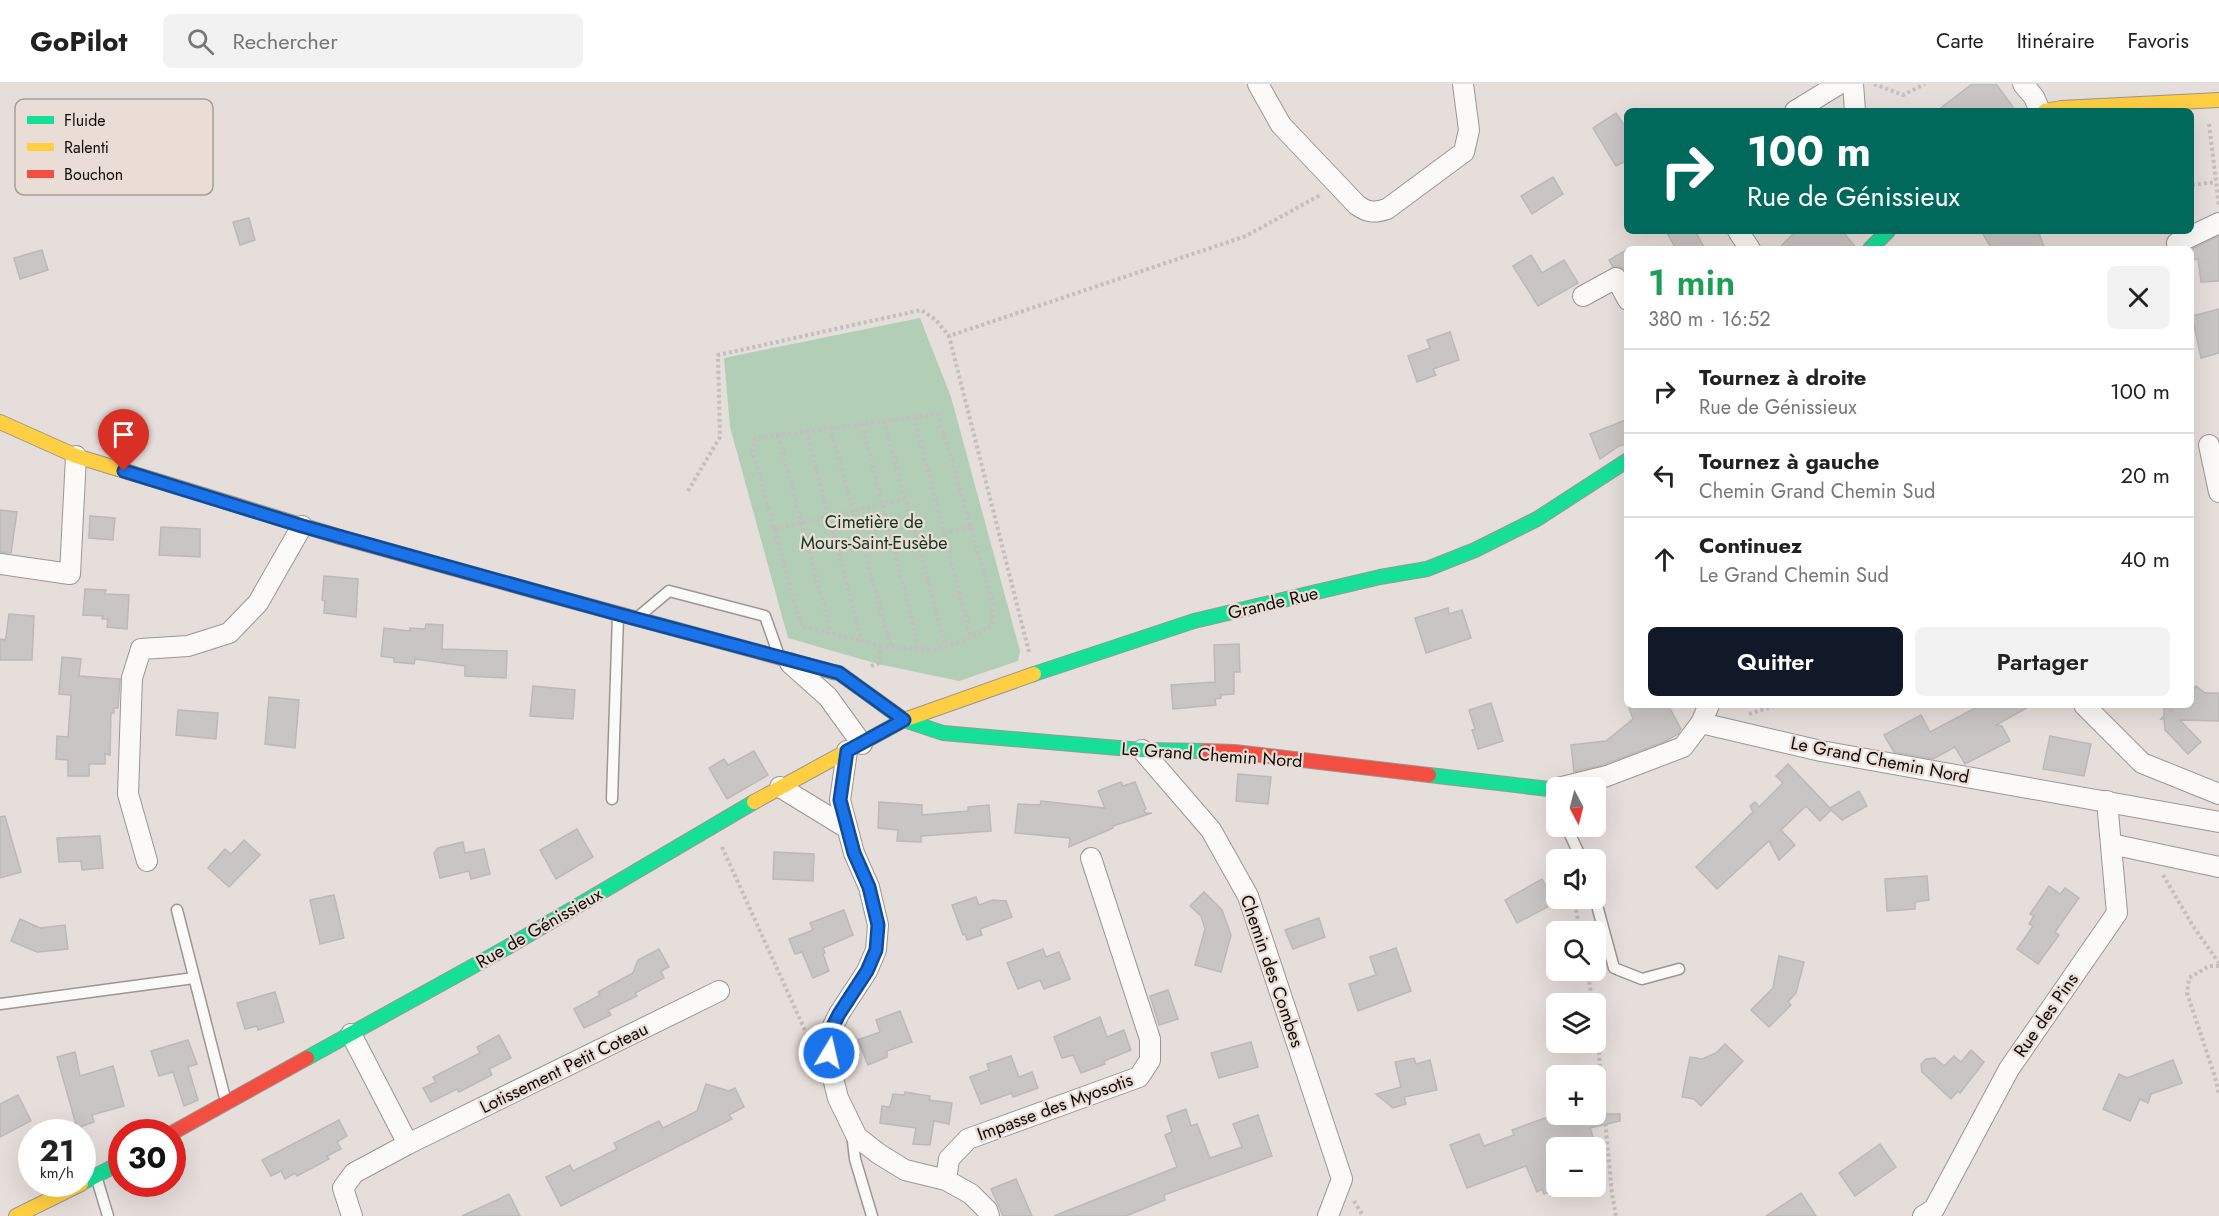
<!DOCTYPE html>
<html lang="fr">
<head>
<meta charset="utf-8">
<style>
	:root { --surface:#fff; --page:#f2f2f2; --text:#222; --muted:#767676; --line:#e0e0e0; --accent:#111827 }
	body { margin:0; font-family:Jost,sans-serif; background:var(--page); color:var(--text); height:100vh; display:flex; flex-direction:column; font-size:22px; white-space:nowrap }
	* { box-sizing:border-box; margin:0 }
	p { font-size:20px; color:var(--muted) }
	.icon { flex:none; width:33px; height:33px; fill:none; stroke:currentColor; stroke-width:2; stroke-linecap:round; stroke-linejoin:round }
	.map { position:relative; flex:1; overflow:hidden }
	.details { position:absolute; left:1624px; top:162px; width:570px; height:462px; display:flex; flex-direction:column; background:var(--surface); border-radius:9px; box-shadow:0 6px 24px #0002 }
	.details>* { flex:none }
	.top-card { position:absolute; left:1624px; top:24px; width:570px; height:126px; border-radius:9px; box-shadow:0 6px 24px #0002; background:#00695c; color:#fff; overflow:hidden }
	.needle { width:39px; rotate:173deg }
	.fabs { position:absolute; left:1546px; top:693px; display:grid; gap:12px }
	.fabs a { display:grid; place-items:center; width:60px; height:60px; border-radius:9px; background:var(--surface); box-shadow:0 6px 24px #0002; font-size:30px }
	.speed { position:absolute; left:18px; top:1035px; display:flex; gap:12px; font-size:30px; font-weight:700; text-align:center }
	.speed>* { display:grid; place-content:center; width:78px; height:78px; border-radius:50%; background:var(--surface); box-shadow:0 6px 24px #0002; line-height:1 }
	.speed small { font-size:15px; font-weight:400 }
	.speed .limit { border:9px solid #d22; background:#fff; color:#111 }
	.pin { position:absolute; display:grid; place-items:center; width:51px; height:51px; color:#fff; margin:-62px -26px; border-radius:50% 50% 50% 0; rotate:-45deg; box-shadow:0 0 6px #0007 }
	.pin .icon { rotate:45deg }
	.me { position:absolute; width:66px; margin:-33px; rotate:9deg; stroke-linejoin:round; filter:drop-shadow(0 0 4px #0008) }
	.turn { display:flex; align-items:center; gap:21px; height:126px; padding:0 24px; font-size:27px }
	.turn .icon { width:78px; height:78px; stroke-width:2.5 }
	.turn b { display:block; font-size:42px; line-height:51px }
	.round { display:grid; place-items:center; flex:none; width:63px; height:63px; border-radius:9px; background:var(--page) }
	.overview { display:flex; align-items:center; justify-content:space-between; height:102px; padding:0 24px }
	h1 { font-size:36px; font-weight:600; line-height:45px; color:#1e9e55 }
	.cta { display:flex; gap:12px; margin-top:auto; padding:12px 24px }
	.cta a { flex:1; height:69px; border-radius:9px; background:var(--accent); color:#fff; font-size:24px; font-weight:600; line-height:69px; text-align:center }
	.cta a+a { background:var(--page); color:var(--text) }
	ul { padding:0; list-style:none }
	li { display:flex; align-items:center; gap:18px; height:84px; padding:0 24px; border-top:2px solid var(--line) }
	li div { flex:1 }
	li b { display:block; font-size:22px }
	li em { font-style:normal }
	header { display:flex; align-items:center; gap:36px; box-sizing:border-box; height:84px; padding:0 30px; background:var(--surface); border-bottom:2px solid var(--line) }
	header strong { font-size:28px }
	nav { display:flex; gap:33px; margin-inline-start:auto; font-size:21px }
	.search { width:420px; height:54px; background:var(--page); display:flex; align-items:center; gap:15px; box-sizing:border-box; padding:0 21px; border-radius:9px; color:var(--muted); font-size:22px }
	.map>svg:first-child { display:block }
</style>
</head>
<body>
<header>
<strong>GoPilot</strong>
<div class="search"><svg class="icon" aria-label="search" viewBox="0 0 24 24"><circle cx="10" cy="10" r="6"/><path d="M15 15l6 6"/></svg>Rechercher</div>
<nav><a>Carte</a><a>Itinéraire</a><a>Favoris</a></nav>
</header>
<div class="map">
<svg width="2219" height="1132" viewBox="0 0 2219 1132">
	<rect width="100%" height="100%" fill="#e6deda"/>
	<polygon fill="#b2ceb6" points="920,234 951,313 1020,567 1018,577 959,597 878,580 788,554 730,343 724,274"/>
	<g fill="#cac5c5" stroke="#bdb9b9" stroke-width="1.5">
		<polygon points="1972,0 1996,0 2016,27 1937,27"/>
		<polygon points="1616,29 1628,47 1628,76 1616,82 1593,44"/>
		<polygon points="1553,93 1563,110 1532,130 1521,112"/>
		<polygon points="249,134 255,156 240,161 233,138"/>
		<polygon points="1666,147 1695,147 1705,165 1676,165"/>
		<polygon points="1796,147 1842,147 1854,161 1854,165 1778,165"/>
		<polygon points="1981,147 2038,147 2045,165 1992,165"/>
		<polygon points="2219,152 2219,197 2201,198 2198,175 2192,176 2192,165"/>
		<polygon points="1628,165 1628,190 1622,184 1613,183 1609,176"/>
		<polygon points="42,166 48,186 20,195 14,174"/>
		<polygon points="1531,171 1542,189 1564,176 1578,199 1538,222 1513,182"/>
		<polygon points="2219,225 2219,269 2201,274 2192,232"/>
		<polygon points="1450,248 1459,276 1433,285 1436,291 1417,298 1408,272 1430,264 1427,256"/>
		<polygon points="1628,335 1628,360 1619,362 1600,375 1590,350"/>
		<polygon points="0,426 17,428 11,469 0,468"/>
		<polygon points="90,432 115,434 113,456 89,454"/>
		<polygon points="161,443 200,445 200,473 159,471"/>
		<polygon points="324,492 358,495 356,533 324,529 325,517 322,516"/>
		<polygon points="85,505 106,506 105,510 129,511 127,545 107,543 108,535 102,535 103,532 83,531"/>
		<polygon points="1448,524 1449,530 1462,526 1471,554 1426,569 1415,534"/>
		<polygon points="9,530 34,532 32,576 0,576 0,555 5,556 6,553"/>
		<polygon points="426,540 443,541 442,565 507,567 506,594 465,592 465,582 415,575 414,580 394,578 394,574 381,572 384,544 410,547 410,544 425,545"/>
		<polygon points="1239,560 1240,588 1234,588 1234,610 1221,611 1221,614 1215,615 1216,621 1173,625 1171,601 1215,598 1214,561"/>
		<polygon points="62,573 81,575 79,592 120,595 118,624 114,624 114,629 111,629 110,671 105,670 105,680 89,680 89,692 68,692 68,676 56,675 57,652 68,653 71,611 59,610"/>
		<polygon points="533,602 575,606 573,635 530,632"/>
		<polygon points="2196,602 2205,609 2219,609 2219,637 2180,636 2201,658 2188,670 2165,646 2164,635 2161,635 2164,632 2164,621 2171,626 2176,621 2192,621 2192,607"/>
		<polygon points="269,613 299,616 295,664 265,660"/>
		<polygon points="1491,619 1503,657 1478,665 1472,646 1475,645 1469,626"/>
		<polygon points="1628,621 1668,621 1681,645 1678,650 1666,657 1603,681 1574,688 1571,661 1606,657 1633,635"/>
		<polygon points="1981,621 2032,621 1996,641 2002,642 2010,657 1965,680 1955,663 1933,675 1894,668 1884,651 1921,631 1930,648"/>
		<polygon points="178,626 218,629 216,655 176,651"/>
		<polygon points="2050,652 2091,660 2084,692 2043,685"/>
		<polygon points="754,667 768,691 727,715 709,684 724,675 728,681"/>
		<polygon points="1788,680 1830,724 1859,707 1867,722 1842,736 1831,726 1820,737 1806,722 1781,746 1795,761 1779,776 1769,757 1717,805 1696,783 1753,728 1750,722 1755,718 1759,723 1783,699 1776,692"/>
		<polygon points="1238,690 1271,693 1268,720 1236,717"/>
		<polygon points="1121,698 1123,702 1135,698 1146,725 1144,726 1145,729 1152,729 1113,742 1113,744 1069,763 1070,754 1015,749 1018,720 1040,721 1041,717 1105,724 1098,707"/>
		<polygon points="879,718 922,721 922,731 968,727 968,723 989,721 991,747 921,752 921,758 897,757 898,746 878,744"/>
		<polygon points="5,732 21,788 0,794 0,733"/>
		<polygon points="577,745 593,773 556,795 540,766"/>
		<polygon points="100,752 103,784 82,786 81,777 59,778 57,754"/>
		<polygon points="244,756 260,771 229,803 208,784 225,765 231,770"/>
		<polygon points="463,758 465,769 484,765 490,790 471,795 469,787 440,794 434,769 438,764"/>
		<polygon points="774,768 814,770 813,797 773,795"/>
		<polygon points="1927,792 1929,816 1915,818 1915,825 1887,827 1885,795"/>
		<polygon points="1542,795 1555,819 1517,839 1505,816"/>
		<polygon points="2049,802 2060,810 2065,804 2079,814 2055,848 2059,851 2038,880 2017,865 2033,842 2029,840 2034,832 2030,830"/>
		<polygon points="1204,808 1222,826 1231,851 1221,888 1195,881 1205,845 1201,832 1190,822"/>
		<polygon points="334,811 344,854 320,860 310,816"/>
		<polygon points="976,813 979,821 993,816 1006,817 1012,833 980,845 982,851 967,856 965,850 963,851 952,821"/>
		<polygon points="844,826 853,851 823,864 825,869 823,870 829,887 813,894 802,868 795,870 789,855 813,846 810,839"/>
		<polygon points="1319,834 1325,853 1293,865 1285,846"/>
		<polygon points="20,835 40,844 65,841 68,865 37,868 11,857"/>
		<polygon points="1396,864 1411,907 1358,927 1349,900 1376,891 1370,873"/>
		<polygon points="659,865 669,883 661,887 664,894 635,909 637,912 608,926 611,931 584,944 574,925 600,911 598,908 633,889 638,876"/>
		<polygon points="1043,865 1046,873 1059,868 1070,895 1044,905 1040,896 1018,905 1007,879"/>
		<polygon points="1779,872 1804,878 1796,909 1788,918 1791,921 1769,943 1751,926 1773,904"/>
		<polygon points="1168,906 1178,935 1159,941 1150,912"/>
		<polygon points="275,908 284,938 258,946 257,942 245,945 237,919"/>
		<polygon points="900,927 912,958 887,967 887,973 868,981 858,956 880,948 876,936"/>
		<polygon points="1100,933 1107,953 1124,946 1131,966 1104,977 1105,980 1081,989 1073,971 1062,974 1054,953"/>
		<polygon points="499,951 511,974 489,985 492,991 459,1008 457,1005 431,1018 423,1004 436,998 433,993 480,969 477,963"/>
		<polygon points="188,956 197,980 188,983 198,1016 184,1022 173,988 159,992 151,967"/>
		<polygon points="1251,958 1258,983 1219,994 1211,969"/>
		<polygon points="1725,960 1743,977 1701,1022 1694,1015 1682,1013 1690,973 1702,975 1716,969"/>
		<polygon points="1971,966 1984,978 1960,1009 1958,1007 1951,1015 1922,988 1921,980 1926,975 1935,974 1944,982 1954,972 1961,978"/>
		<polygon points="75,968 80,992 113,982 124,1022 92,1031 94,1038 77,1044 57,973"/>
		<polygon points="1011,972 1019,993 1032,988 1038,1004 1013,1013 1012,1009 981,1020 970,993 989,986 987,980"/>
		<polygon points="1414,974 1416,980 1430,976 1437,1006 1404,1013 1406,1020 1393,1024 1376,1010 1401,1003 1395,978"/>
		<polygon points="2173,976 2182,999 2151,1010 2148,1019 2140,1015 2130,1037 2103,1025 2119,990 2127,994"/>
		<polygon points="706,1000 729,1007 735,1004 744,1023 729,1031 732,1035 561,1122 546,1093 570,1081 573,1087 617,1065 614,1059 659,1037 663,1044 697,1027"/>
		<polygon points="905,1008 930,1012 929,1016 952,1019 949,1040 934,1037 930,1061 913,1060 916,1044 880,1039 882,1022 890,1023 893,1010 904,1011"/>
		<polygon points="18,1011 31,1037 0,1053 0,1020"/>
		<polygon points="1186,1025 1191,1042 1197,1040 1210,1074 1242,1063 1233,1040 1258,1031 1272,1072 1164,1111 1165,1116 1126,1132 1054,1132 1177,1083 1165,1051 1172,1048 1167,1032"/>
		<polygon points="1556,1030 1620,1030 1620,1037 1590,1044 1593,1053 1568,1064 1557,1064 1557,1105 1544,1110 1542,1105 1537,1108 1526,1082 1467,1104 1450,1061 1479,1050 1484,1062 1514,1051 1512,1046"/>
		<polygon points="339,1036 347,1052 337,1058 341,1065 327,1072 329,1075 297,1092 295,1089 285,1095 281,1087 271,1092 262,1076"/>
		<polygon points="1880,1060 1896,1083 1855,1112 1839,1089"/>
		<polygon points="1016,1095 1032,1132 1003,1132 991,1105"/>
		<polygon points="1801,1109 1816,1132 1766,1132"/>
		<polygon points="509,1110 520,1132 462,1132 499,1115"/>
	</g>
	<g fill="none" stroke-linecap="round" stroke-linejoin="round">
		<g stroke="#9c9693" stroke-width="13">
			<g id="lane">
				<polyline points="638,533 669,507 765,532 778,569"/>
				<polyline points="1550,706 1557,722"/>
				<polyline points="612,715 618,532"/>
				<polyline points="1566,742 1582,776"/>
				<polyline points="1595,814 1614,884 1642,895 1679,885"/>
				<polyline points="177,826 226,1018"/>
				<polyline points="0,920 194,894"/>
				<polyline points="852,1049 855,1075 872,1132"/>
				<polyline points="96,1092 108,1132"/>
			</g>
		</g>
		<g stroke="#9c9693" stroke-width="22">
			<g id="street">
				<path d="M 1258,0 L 1281,41 L 1357,121 C 1368,129 1375,129 1387,125 L 1464,68 L 1469,46 L 1463,0"/>
				<polyline points="1853,0 1855,27"/>
				<polyline points="2023,0 2034,13 2040,27"/>
				<polyline points="1795,27 1839,0"/>
				<polyline points="1738,147 1750,165"/>
				<polyline points="2177,159 2219,139"/>
				<polyline points="1583,212 1616,194 1628,216"/>
				<polyline points="2209,361 2219,408"/>
				<polyline points="0,480 70,490 76,372"/>
				<polyline points="790,579 828,613 862,660"/>
				<polyline points="2084,621 2142,679 2219,710"/>
				<polyline points="1701,639 1709,621"/>
				<polyline points="1142,666 1211,746 1248,812 1342,1095 1328,1132"/>
				<polyline points="847,667 840,716 854,769 869,803 878,841 876,866 867,887 839,930 828,952 831,986 838,1014 857,1053 879,1070 905,1086 946,1096 971,1110 987,1126 989,1132"/>
				<polyline points="780,703 847,744"/>
				<polyline points="1558,704 1607,692 1683,663 1701,639 1821,667 2219,738"/>
				<polyline points="2111,760 2219,783"/>
				<polyline points="147,777 128,710 132,594 141,565 188,562 229,549 258,519 302,442"/>
				<polyline points="351,950 408,1060 354,1089 343,1104 352,1132"/>
				<polyline points="408,1060 719,907"/>
				<polyline points="946,1096 949,1075 968,1055 1139,993 1150,976 1150,955 1091,774"/>
				<polyline points="1923,1132 1934,1125 2009,985 2117,829 2107,717"/>
			</g>
		</g>
		<g stroke="#9c9693" stroke-width="16">
			<g id="fast">
				<polyline points="1870,165 1888,147"/>
				<polyline points="833,588 839,589 904,636 943,649 1142,666 1205,667"/>
				<polyline points="1034,590 1194,537 1380,493 1427,485 1475,466 1537,435 1628,376"/>
				<polyline points="1429,691 1549,705 1557,704"/>
				<polyline points="307,974 506,864 754,718"/>
				<polyline points="82,1099 122,1078"/>
			</g>
		</g>
		<g stroke="#9c9693" stroke-width="16">
			<g id="slow">
				<polyline points="2045,27 2061,24 2219,16"/>
				<polyline points="0,338 76,372 340,453"/>
				<polyline points="538,508 833,588"/>
				<polyline points="754,718 904,636 1034,590"/>
				<polyline points="16,1132 81,1100"/>
			</g>
		</g>
		<g stroke="#9c9693" stroke-width="16">
			<g id="jam">
				<polyline points="340,453 538,508"/>
				<polyline points="1205,667 1235,668 1429,691"/>
				<polyline points="172,1049 307,974"/>
			</g>
		</g>
		<g stroke="#c2bfbe" stroke-width="4" stroke-dasharray="3 3" stroke-linecap="butt">
			<polyline points="1874,0 1903,11 1925,0"/>
			<polyline points="2209,40 2219,122"/>
			<polyline points="2192,101 2216,98"/>
			<polyline points="914,333 971,553"/>
			<polyline points="884,337 946,563"/>
			<polyline points="862,340 919,565"/>
			<polyline points="830,344 891,563"/>
			<polyline points="806,347 862,558"/>
			<polyline points="778,351 831,549"/>
			<polyline points="688,407 720,353 718,271 921,226 936,236 949,252"/>
			<polyline points="774,445 905,415"/>
			<polyline points="944,449 971,443"/>
			<polyline points="1029,568 949,252 1246,152 1322,110"/>
			<polyline points="871,582 878,580 881,562 936,566 967,555 993,541 993,520 938,330 755,354 752,365 801,542 881,562"/>
			<polyline points="1749,630 1777,621"/>
			<polyline points="722,763 808,953"/>
			<polyline points="2163,791 2193,842 2219,879"/>
			<polyline points="1574,814 1580,848"/>
			<polyline points="2219,882 2209,882 2189,894 2187,909 2215,993 2219,1010"/>
			<polyline points="1587,886 1593,920"/>
			<polyline points="1596,938 1612,1110 1616,1132"/>
			<polyline points="1354,1117 1363,1132"/>
		</g>
		<use href="#lane" stroke="#fbfaf9" stroke-width="10"/>
		<use href="#street" stroke="#fbfaf9" stroke-width="20"/>
		<use href="#fast" stroke="#16e098" stroke-width="14"/>
		<use href="#slow" stroke="#ffcf43" stroke-width="14"/>
		<use href="#jam" stroke="#f24e42" stroke-width="14"/>
	</g>
	<g fill="none" stroke-linecap="round" stroke-linejoin="round">
		<g stroke="#114b97" stroke-width="15">
			<polyline id="route" points="124,387 302,442 618,530 839,589 904,636 847,667 840,716 854,769 869,803 878,841 876,866 867,887 839,930 828,952 829,969"/>
		</g>
		<use href="#route" stroke="#1a73e8" stroke-width="10"/>
	</g>
	<g text-anchor="middle" stroke-width="4.5" stroke-linejoin="round" paint-order="stroke">
		<g font-size="18" fill="#103820" stroke="#eaddd6">
			<text x="874" y="444">Cimetière de<tspan x="874" dy="21">Mours-Saint-Eusèbe</tspan></text>
		</g>
		<g font-size="18" fill="#0f0a08" stroke="#eaddd6">
			<text transform="translate(1273 519) rotate(-13)" y="6">Grande Rue</text>
			<text transform="translate(1212 671) rotate(4)" y="6">Le Grand Chemin Nord</text>
			<text transform="translate(1880 676) rotate(11)" y="6">Le Grand Chemin Nord</text>
			<text transform="translate(539 844) rotate(-30)" y="6">Rue de Génissieux</text>
			<text transform="translate(1272 887) rotate(71)" y="6">Chemin des Combes</text>
			<text transform="translate(2046 931) rotate(-55)" y="6">Rue des Pins</text>
			<text transform="translate(564 984) rotate(-26)" y="6">Lotissement Petit Coteau</text>
			<text transform="translate(1055 1023) rotate(-20)" y="6">Impasse des Myosotis</text>
		</g>
	</g>
	<rect x="15" y="15" width="198" height="96" rx="9" fill="#eaddd6" stroke="#a89e98" stroke-width="1.5"/>
	<rect x="27" y="32" width="27" height="8" fill="#16e098"/>
	<rect x="27" y="59" width="27" height="8" fill="#ffcf43"/>
	<rect x="27" y="86" width="27" height="8" fill="#f24e42"/>
	<g font-size="16" fill="#0f0a08">
		<text x="64" y="42">Fluide</text>
		<text x="64" y="69">Ralenti</text>
		<text x="64" y="96">Bouchon</text>
	</g>
</svg>
<div class="fabs">
<a><svg class="needle" viewBox="-14 -14 28 28"><path d="M0-13l5 13h-10z" fill="#e53935"/><path d="M0 13l5-13h-10z" fill="#767676"/></svg></a>
<a><svg class="icon" aria-label="sound" viewBox="0 0 24 24"><path d="M4 9h4l5-4v14l-5-4H4zM17 9q2 3 0 6"/></svg></a>
<a><svg class="icon" aria-label="search" viewBox="0 0 24 24"><circle cx="10" cy="10" r="6"/><path d="M15 15l6 6"/></svg></a>
<a><svg class="icon" aria-label="layers" viewBox="0 0 24 24"><path d="M12 4l9 5-9 5-9-5zM3 14l9 5 9-5"/></svg></a>
<a>+</a>
<a>−</a>
</div>
<div class="speed"><div>21<small>km/h</small></div><div class="limit">30</div></div>
<div class="pin" style="left:124px;top:387px;background:#d93025"><svg class="icon" aria-label="arrive" viewBox="0 0 24 24"><path d="M6 21V4h12l-3 4 3 4H6"/></svg></div>
<svg class="me" style="left:829px;top:969px" viewBox="-20 -20 40 40"><circle r="17" fill="#1a73e8" stroke="#fff" stroke-width="3"/><path d="M0-11L8 9 0 5-8 9z" fill="#fff"/></svg>
<div class="top-card">
<div class="turn"><svg class="icon" aria-label="right" viewBox="0 0 24 24"><path d="M7 20v-9h11M14 6l5 5-5 5"/></svg><div><b>100 m</b>Rue de Génissieux</div></div>
</div>
<section class="details">
<div class="overview"><div><h1>1 min</h1><p>380 m · 16:52</p></div><a class="round"><svg class="icon" aria-label="close" viewBox="0 0 24 24"><path d="M6 6l12 12M18 6L6 18"/></svg></a></div>
<ul>
<li><svg class="icon" aria-label="right" viewBox="0 0 24 24"><path d="M7 20v-9h11M14 6l5 5-5 5"/></svg><div><b>Tournez à droite</b><p>Rue de Génissieux</p></div><em>100 m</em></li>
<li><svg class="icon" aria-label="left" viewBox="0 0 24 24"><path d="M17 20v-9H6M10 6l-5 5 5 5"/></svg><div><b>Tournez à gauche</b><p>Chemin Grand Chemin Sud</p></div><em>20 m</em></li>
<li><svg class="icon" aria-label="ahead" viewBox="0 0 24 24"><path d="M12 20V5M6 11l6-6 6 6"/></svg><div><b>Continuez</b><p>Le Grand Chemin Sud</p></div><em>40 m</em></li>
</ul>
<div class="cta"><a>Quitter</a><a>Partager</a></div>
</section>
</div>
</body>
</html>
